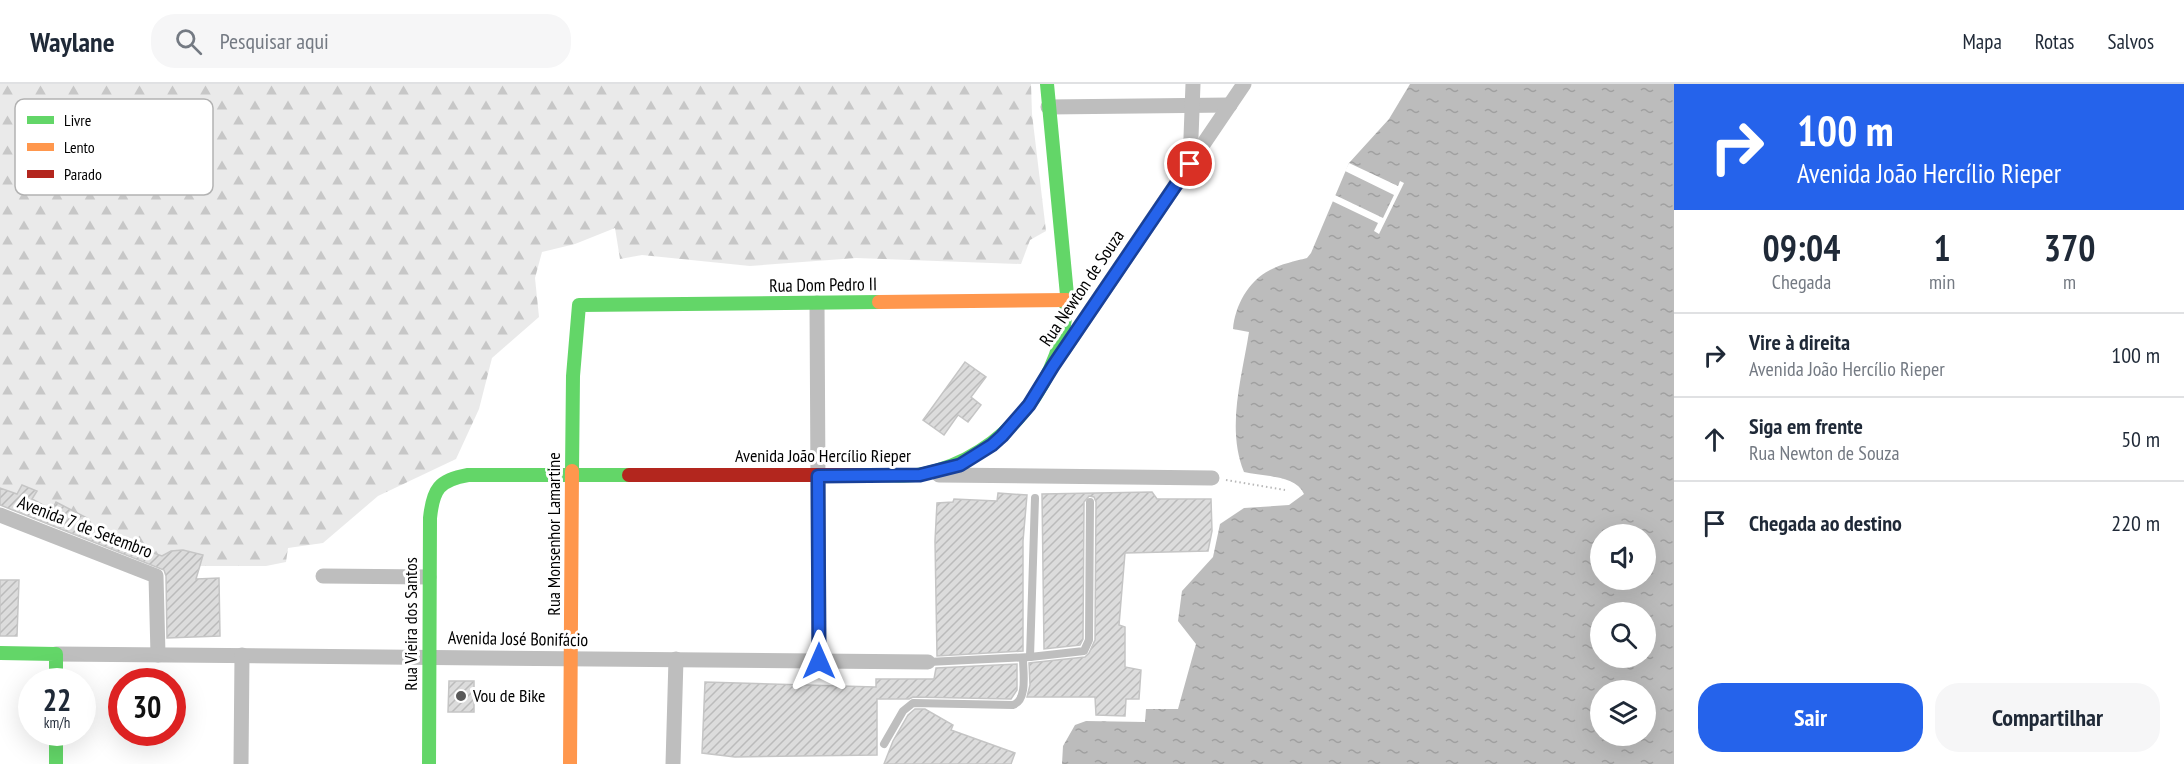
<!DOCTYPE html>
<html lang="pt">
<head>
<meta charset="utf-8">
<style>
	:root { --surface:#fff; --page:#f6f6f7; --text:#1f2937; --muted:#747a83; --line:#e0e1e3; --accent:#2563eb }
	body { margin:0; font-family:"PT Sans Narrow",sans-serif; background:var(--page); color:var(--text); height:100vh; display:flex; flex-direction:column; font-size:22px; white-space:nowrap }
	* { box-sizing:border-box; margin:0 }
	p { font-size:20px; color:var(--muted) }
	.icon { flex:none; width:33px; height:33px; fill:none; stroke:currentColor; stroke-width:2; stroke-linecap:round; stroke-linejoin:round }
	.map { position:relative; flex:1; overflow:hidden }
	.side { display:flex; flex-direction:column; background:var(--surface); width:510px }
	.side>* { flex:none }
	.guide { background:#2563eb; color:#fff; overflow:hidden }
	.controls { position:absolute; left:1590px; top:440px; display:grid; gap:12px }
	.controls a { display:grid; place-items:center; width:66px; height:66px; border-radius:50%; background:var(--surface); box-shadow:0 6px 24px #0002; font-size:30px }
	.speed { position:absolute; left:18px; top:584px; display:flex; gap:12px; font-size:30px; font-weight:700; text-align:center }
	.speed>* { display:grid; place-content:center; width:78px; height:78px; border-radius:50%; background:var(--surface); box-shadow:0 6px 24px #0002; line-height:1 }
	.speed small { font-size:15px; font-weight:400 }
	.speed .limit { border:9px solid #d22; background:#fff; color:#111 }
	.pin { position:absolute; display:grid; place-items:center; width:51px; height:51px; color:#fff; margin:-26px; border:3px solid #fff; border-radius:50%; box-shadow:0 2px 6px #0007 }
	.me { position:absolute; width:66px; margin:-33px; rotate:0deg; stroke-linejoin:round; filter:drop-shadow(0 0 4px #0008) }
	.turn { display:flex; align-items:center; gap:21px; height:126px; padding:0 24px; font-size:27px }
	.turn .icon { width:78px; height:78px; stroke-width:2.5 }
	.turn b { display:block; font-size:42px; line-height:51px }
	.eta { display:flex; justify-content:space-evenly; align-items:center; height:102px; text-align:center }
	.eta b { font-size:36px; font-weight:800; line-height:42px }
	.primary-button { display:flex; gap:12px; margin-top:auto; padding:12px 24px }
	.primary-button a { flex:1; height:69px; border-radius:24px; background:var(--accent); color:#fff; font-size:24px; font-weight:800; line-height:69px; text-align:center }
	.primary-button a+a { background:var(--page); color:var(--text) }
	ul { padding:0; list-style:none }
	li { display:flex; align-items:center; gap:18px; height:84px; padding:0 24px; border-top:2px solid var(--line) }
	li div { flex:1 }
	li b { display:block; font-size:22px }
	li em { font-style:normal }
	header { display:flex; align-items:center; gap:36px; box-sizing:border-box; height:84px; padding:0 30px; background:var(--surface); border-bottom:2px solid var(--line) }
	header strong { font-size:28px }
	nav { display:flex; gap:33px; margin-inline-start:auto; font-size:21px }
	.search { width:420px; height:54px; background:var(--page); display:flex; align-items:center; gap:15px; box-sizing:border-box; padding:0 21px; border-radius:24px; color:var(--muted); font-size:22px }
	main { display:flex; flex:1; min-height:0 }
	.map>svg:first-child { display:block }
</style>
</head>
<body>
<header>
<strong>Waylane</strong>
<div class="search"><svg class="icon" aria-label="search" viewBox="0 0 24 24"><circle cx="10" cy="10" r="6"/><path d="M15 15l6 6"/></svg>Pesquisar aqui</div>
<nav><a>Mapa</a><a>Rotas</a><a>Salvos</a></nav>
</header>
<main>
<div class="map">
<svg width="1674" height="680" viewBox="0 0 1674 680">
	<defs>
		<pattern id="forest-firs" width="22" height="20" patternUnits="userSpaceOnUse" patternTransform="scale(1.5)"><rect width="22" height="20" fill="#eaeaea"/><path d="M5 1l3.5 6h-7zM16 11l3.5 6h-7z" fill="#c7c7c7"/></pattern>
		<pattern id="water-ripples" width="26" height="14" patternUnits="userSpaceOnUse" patternTransform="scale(1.5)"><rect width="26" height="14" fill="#bcbcbc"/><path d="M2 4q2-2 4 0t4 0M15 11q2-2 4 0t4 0" fill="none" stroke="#a0a0a0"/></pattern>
		<pattern id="building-hatch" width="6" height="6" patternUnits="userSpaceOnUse" patternTransform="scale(1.5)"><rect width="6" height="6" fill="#dcdcdc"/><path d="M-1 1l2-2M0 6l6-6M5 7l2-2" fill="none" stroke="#bbb"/></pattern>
	</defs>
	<rect width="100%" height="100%" fill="#fff"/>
	<path fill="url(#forest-firs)" d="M 0,0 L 1031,0 L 1032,30 L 1046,147 L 1030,156 L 1021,180 L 856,174 L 750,182 L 642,171 L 620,175 L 615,144 L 575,160 L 542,168 L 535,194 L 539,233 L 492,274 L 479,325 L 456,375 L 378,412 L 323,459 L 288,464 L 286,478 L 266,482 L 200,482 L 203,471 C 187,467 176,464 162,472 L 109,452 L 89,442 L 86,434 L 52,426 L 32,415 L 37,407 L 22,401 L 17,410 L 0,404 Z"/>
	<path fill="url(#water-ripples)" fill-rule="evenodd" d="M 1410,0 L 1674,0 L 1674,680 L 1062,680 L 1063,662 L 1075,641 L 1086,637 L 1145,638 L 1146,625 L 1178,625 L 1196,560 L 1178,537 L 1182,507 L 1213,473 L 1220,440 L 1244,424 L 1289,421 L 1304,410 C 1295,390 1263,393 1244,388 C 1226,344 1242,293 1249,248 L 1233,245 C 1235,222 1248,197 1270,186 C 1281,180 1295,177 1307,174 L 1311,169 L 1349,79 L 1389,35 ZM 1600,450 L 1646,450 L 1646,495 L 1600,495 ZM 1600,528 L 1646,528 L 1646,573 L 1600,573 ZM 1600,606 L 1646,606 L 1646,651 L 1600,651 Z"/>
	<polygon fill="#fff" points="1349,79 1398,102 1400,97 1404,99 1379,150 1374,147 1378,139 1332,117 1335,111 1383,134 1394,111 1345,87"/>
	<g fill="url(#building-hatch)" stroke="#c5c5c5" stroke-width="1.5">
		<polygon points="965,278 986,293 971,313 981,321 968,338 958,331 944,351 923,336"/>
		<polygon points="22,401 37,407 32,415 52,426 56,418 87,434 89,442 125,459 162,472 171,467 183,466 203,471 196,495 219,494 220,552 167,554 166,492 164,486 0,421 0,404 17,410"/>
		<polygon points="1152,408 1157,415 1211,415 1212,447 1208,467 1125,469 1119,541 1125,543 1125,583 1141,586 1139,615 1126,615 1125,632 1096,631 1095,613 1027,613 1030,601 1029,579 1085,573 1089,569 1095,556 1096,418 1094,413 1089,412 1084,418 1083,555 1080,561 1044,565 1042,410"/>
		<polygon points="998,409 1027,411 1023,457 1023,567 937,572 935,457 937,419 953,418 954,415 997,417"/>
		<polygon points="0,496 19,496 17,552 0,552"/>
		<polygon points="1017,580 1017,606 1011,615 913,613 909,615 877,615 877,671 735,673 702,669 705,598 876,603 876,595 934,595 936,584"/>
		<polygon points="449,597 474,597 474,628 448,628"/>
		<polygon points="915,625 925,625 953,641 951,646 1015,669 1011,680 884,680 893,657 908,631"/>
	</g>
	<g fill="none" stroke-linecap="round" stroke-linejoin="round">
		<polyline stroke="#b8b8b8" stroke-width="2" stroke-dasharray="1.5 3" stroke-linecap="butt" points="1226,396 1285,406"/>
		<g stroke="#bebebe" stroke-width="8">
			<polyline points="1030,573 1084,567 1089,556 1090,418"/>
			<polyline points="928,578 1030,573 1035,414"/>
			<path d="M 884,660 L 903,627 L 913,619 L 1013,621 C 1028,616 1023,588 1023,574"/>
		</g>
		<g stroke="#bebebe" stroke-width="15">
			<polyline points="1048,23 1230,21"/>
			<polyline points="1190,80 1193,0"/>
			<polyline points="817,219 819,577"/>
			<polyline points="1063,267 1244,0"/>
			<polyline points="939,391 1212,394"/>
			<polyline points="0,431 156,492 158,571"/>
			<polyline points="323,492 429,493"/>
			<polyline points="56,570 928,578"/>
			<polyline points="241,680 242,571"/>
			<polyline points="673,680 676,575"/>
		</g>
		<g stroke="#63d668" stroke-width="14">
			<polyline points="572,387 573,292 579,221 879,218"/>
			<path d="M 882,391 C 895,391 910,393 923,390 C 1005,374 1066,294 1067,211 L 1047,0"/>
			<polyline points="0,569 56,570 56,597"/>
			<polyline points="56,648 56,680"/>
			<path d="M 429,680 L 430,434 C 433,405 439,396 468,391 L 629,391"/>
		</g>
		<g stroke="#ff974d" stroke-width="14">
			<polyline points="879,218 1067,216"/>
			<polyline points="570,680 572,387"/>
		</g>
		<polyline stroke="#b3261e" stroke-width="14" points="629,391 882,391"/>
	</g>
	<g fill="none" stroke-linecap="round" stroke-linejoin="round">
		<g stroke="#184099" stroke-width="15">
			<polyline id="route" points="819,577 818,392 920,391 960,381 992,361 1002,352 1029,321 1053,282 1190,80"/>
		</g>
		<use href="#route" stroke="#2563eb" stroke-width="10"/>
	</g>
	<circle fill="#595959" stroke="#fff" stroke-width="2" cx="461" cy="612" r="6"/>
	<g text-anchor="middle" stroke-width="6" stroke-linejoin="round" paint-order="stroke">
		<g font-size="18" fill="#000" stroke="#fff">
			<text transform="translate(823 201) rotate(-1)" y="6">Rua Dom Pedro II</text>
			<text transform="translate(1082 204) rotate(-56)" y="6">Rua Newton de Souza</text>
			<text x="823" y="378">Avenida João Hercílio Rieper</text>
			<text transform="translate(85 443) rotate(21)" y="6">Avenida 7 de Setembro</text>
			<text transform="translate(554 450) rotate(-90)" y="6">Rua Monsenhor Lamartine</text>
			<text transform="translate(411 540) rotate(-90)" y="6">Rua Vieira dos Santos</text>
			<text transform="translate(518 555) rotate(1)" y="6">Avenida José Bonifácio</text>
		</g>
		<g font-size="18" fill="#000" stroke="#fff" text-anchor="start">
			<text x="473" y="618">Vou de Bike</text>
		</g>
	</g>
	<rect x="15" y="15" width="198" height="96" rx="9" fill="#fff" stroke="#b2b2b2" stroke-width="1.5"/>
	<rect x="27" y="32" width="27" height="8" fill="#63d668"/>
	<rect x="27" y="59" width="27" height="8" fill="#ff974d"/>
	<rect x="27" y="86" width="27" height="8" fill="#b3261e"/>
	<g font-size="16" fill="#000">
		<text x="64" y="42">Livre</text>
		<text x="64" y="69">Lento</text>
		<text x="64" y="96">Parado</text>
	</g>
</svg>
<div class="controls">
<a><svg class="icon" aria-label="sound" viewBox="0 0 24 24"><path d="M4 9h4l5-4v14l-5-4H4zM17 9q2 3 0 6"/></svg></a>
<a><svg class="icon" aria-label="search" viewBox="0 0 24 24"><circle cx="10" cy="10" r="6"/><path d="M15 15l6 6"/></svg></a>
<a><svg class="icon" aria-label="layers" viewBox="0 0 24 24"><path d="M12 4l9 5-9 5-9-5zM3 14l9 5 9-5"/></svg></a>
</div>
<div class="speed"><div>22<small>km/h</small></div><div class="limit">30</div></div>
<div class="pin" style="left:1190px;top:80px;background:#d93025"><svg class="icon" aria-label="arrive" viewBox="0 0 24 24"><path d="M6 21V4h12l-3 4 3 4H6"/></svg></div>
<svg class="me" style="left:819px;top:577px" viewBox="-20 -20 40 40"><path d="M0-17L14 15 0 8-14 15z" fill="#2563eb" stroke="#fff" stroke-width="4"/></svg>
</div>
<section class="side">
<div class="guide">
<div class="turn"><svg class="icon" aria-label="right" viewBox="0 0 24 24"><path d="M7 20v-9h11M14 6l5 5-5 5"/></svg><div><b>100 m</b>Avenida João Hercílio Rieper</div></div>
</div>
<div class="eta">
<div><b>09:04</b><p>Chegada</p></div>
<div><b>1</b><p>min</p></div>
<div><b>370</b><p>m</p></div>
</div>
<ul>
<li><svg class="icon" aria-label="right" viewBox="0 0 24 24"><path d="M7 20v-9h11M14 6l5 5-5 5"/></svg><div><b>Vire à direita</b><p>Avenida João Hercílio Rieper</p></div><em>100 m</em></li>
<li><svg class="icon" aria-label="ahead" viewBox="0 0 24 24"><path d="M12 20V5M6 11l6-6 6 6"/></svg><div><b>Siga em frente</b><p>Rua Newton de Souza</p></div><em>50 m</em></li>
<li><svg class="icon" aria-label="arrive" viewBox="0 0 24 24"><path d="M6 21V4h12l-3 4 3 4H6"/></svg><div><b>Chegada ao destino</b></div><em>220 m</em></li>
</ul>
<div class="primary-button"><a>Sair</a><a>Compartilhar</a></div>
</section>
</main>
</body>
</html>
